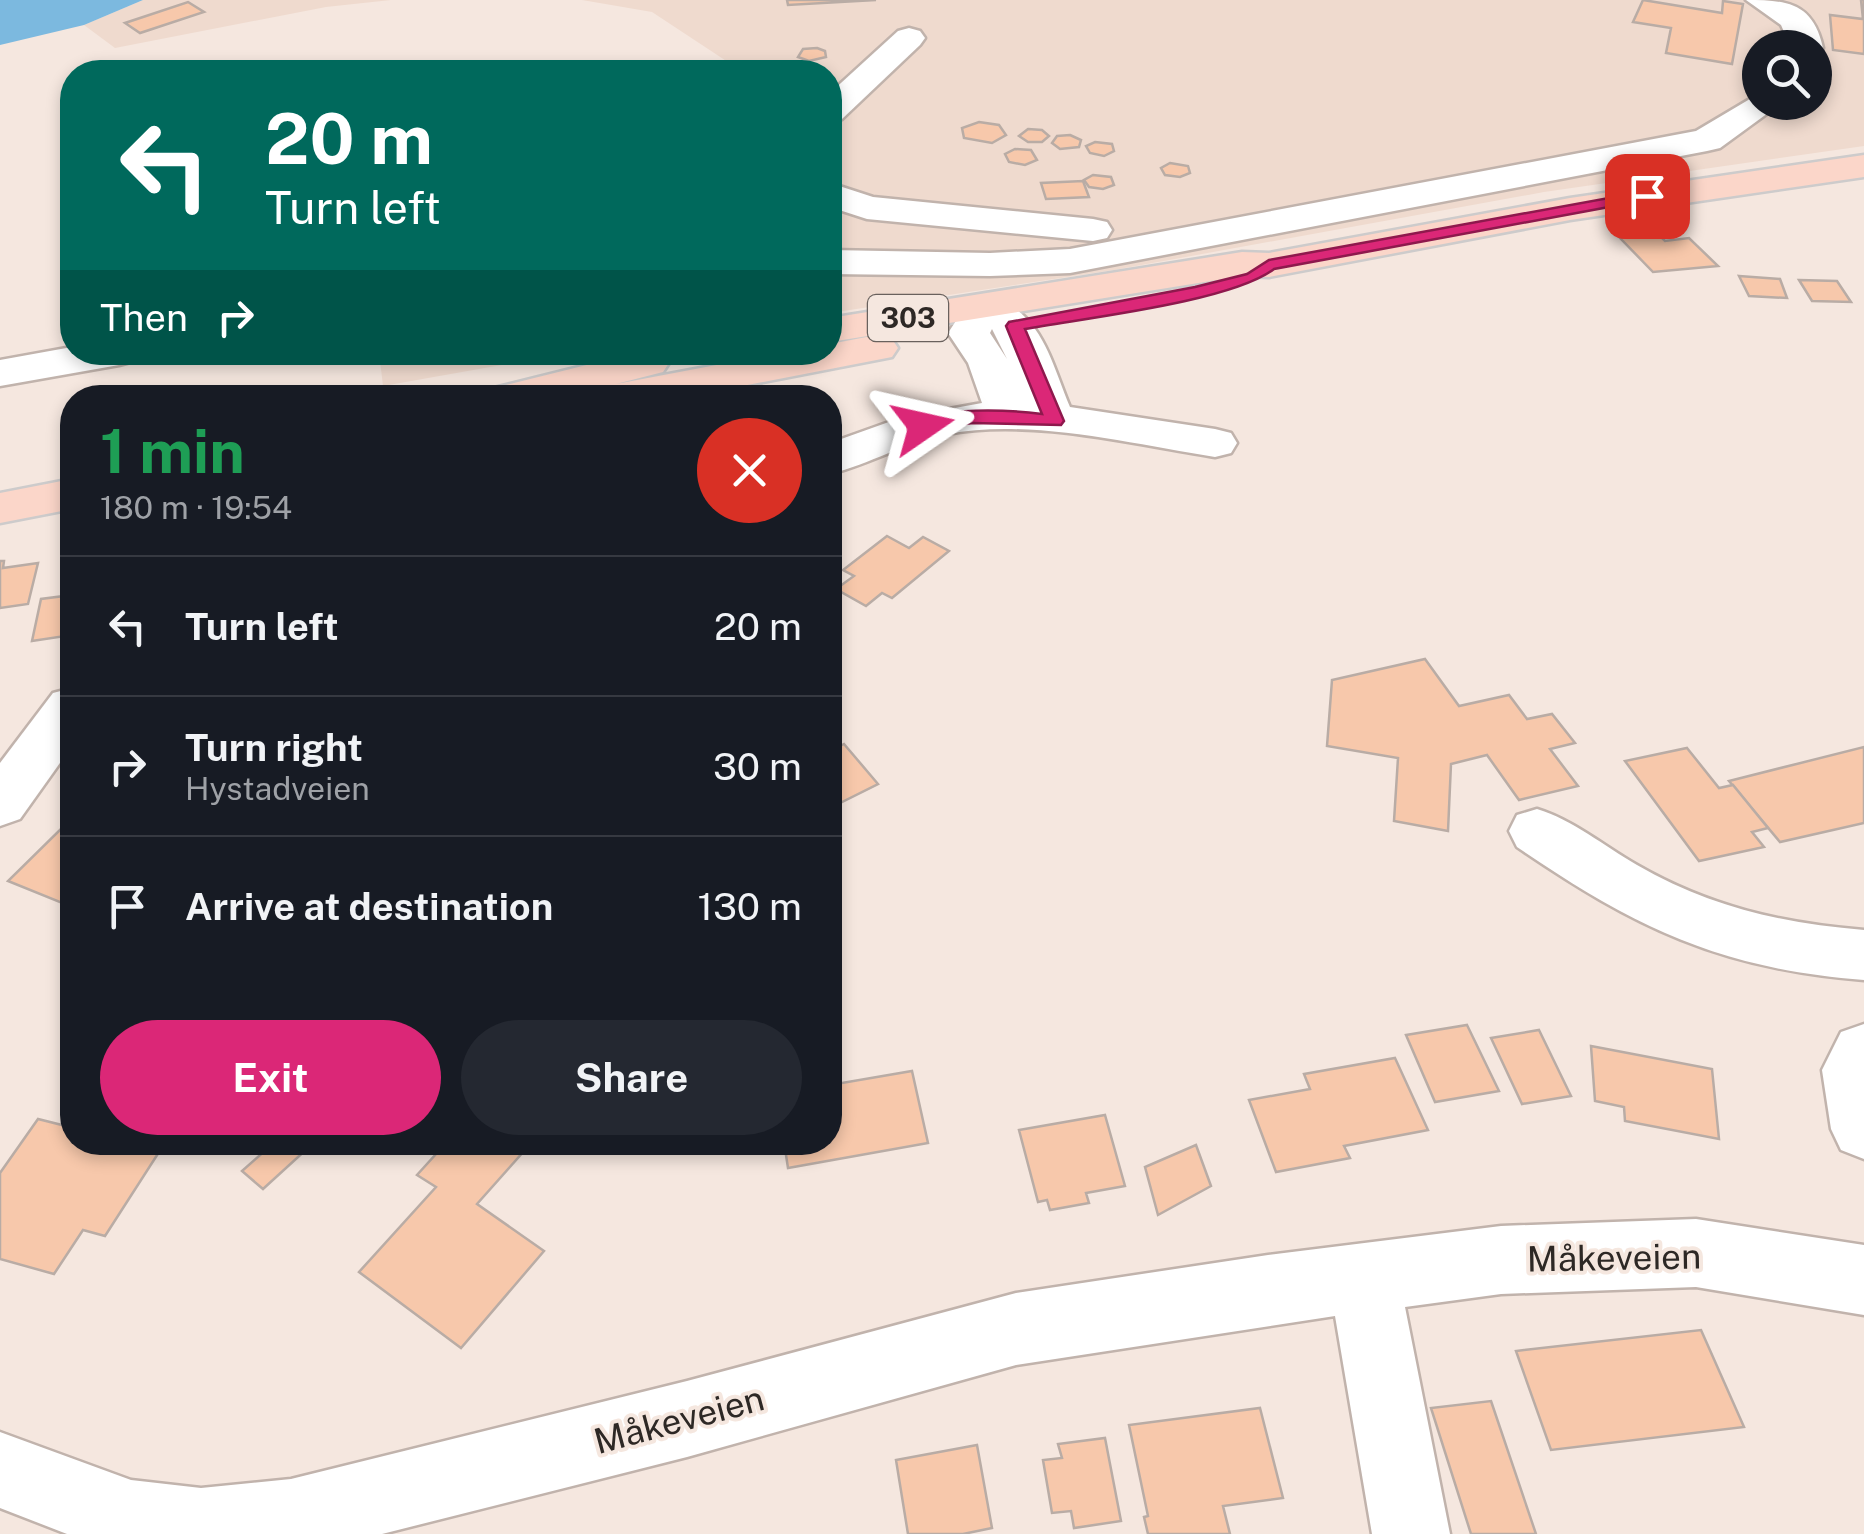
<!DOCTYPE html>
<html lang="en">
<head>
<meta charset="utf-8">
<style>
	:root { --surface:#171b24; --page:#242831; --text:#f1f3f6; --muted:#9ea1a6; --line:#363941; --accent:#db2777 }
	body { margin:0; font-family:"Public Sans",sans-serif; background:var(--page); color:var(--text); height:100vh; display:flex; flex-direction:column; font-size:38px; white-space:nowrap }
	* { box-sizing:border-box; margin:0 }
	p { font-size:32px; color:var(--muted) }
	.icon { flex:none; width:55px; height:55px; fill:none; stroke:currentColor; stroke-width:2; stroke-linecap:round; stroke-linejoin:round }
	.map { position:relative; flex:1; overflow:hidden }
	.sheet { position:absolute; left:60px; top:385px; width:782px; height:770px; display:flex; flex-direction:column; background:var(--surface); border-radius:40px; box-shadow:0 5px 15px #0003 }
	.sheet>* { flex:none }
	.guide { position:absolute; left:60px; top:60px; width:782px; height:305px; border-radius:40px; box-shadow:0 5px 15px #0003; background:#00695c; color:#fff; overflow:hidden }
	.controls { position:absolute; left:1742px; top:30px; display:grid; gap:20px }
	.controls a { display:grid; place-items:center; width:90px; height:90px; border-radius:50%; background:var(--surface); box-shadow:0 5px 15px #0003; font-size:50px }
	.pin { position:absolute; display:grid; place-items:center; width:85px; height:85px; color:#fff; margin:-42px; border-radius:20px; box-shadow:0 5px 15px #0006 }
	.me { position:absolute; width:110px; margin:-55px; rotate:79deg; stroke-linejoin:round; filter:drop-shadow(0 0 8px #0008) }
	.turn { display:flex; align-items:center; gap:35px; height:210px; padding:0 40px; font-size:45px }
	.turn .icon { width:130px; height:130px; stroke-width:2.5 }
	.turn b { display:block; font-size:70px; line-height:85px }
	.then { display:flex; align-items:center; height:95px; padding:0 40px; background:#0003; gap:20px; font-size:38px }
	.round { display:grid; place-items:center; flex:none; width:105px; height:105px; border-radius:52px; background:var(--page) }
	.headline { display:flex; align-items:center; justify-content:space-between; height:170px; padding:0 40px }
	h1 { font-size:60px; font-weight:700; line-height:75px; color:#1e9e55 }
	.button { display:flex; gap:20px; margin-top:auto; padding:20px 40px }
	.button a { flex:1; height:115px; border-radius:60px; background:var(--accent); color:#fff; font-size:40px; font-weight:700; line-height:115px; text-align:center }
	.button a+a { background:var(--page); color:var(--text) }
	ul { padding:0; list-style:none }
	li { display:flex; align-items:center; gap:30px; height:140px; padding:0 40px; border-top:2px solid var(--line) }
	li div { flex:1 }
	li b { display:block; font-size:38px }
	li em { font-style:normal }
	.map>svg:first-child { display:block }
</style>
</head>
<body>
<div class="map">
<svg width="1864" height="1534" viewBox="0 0 1864 1534">
	<rect width="100%" height="100%" fill="#f5e7df"/>
	<g fill="#efdace" fill-rule="evenodd">
		<polygon points="143,0 391,0 326,7 115,48 84,25"/>
		<path d="M 582,0 L 1864,0 L 1864,146 L 1544,192 L 1114,270 L 830,313 L 830,72 L 743,72 L 652,12 ZM 1760,48 L 1815,48 L 1815,102 L 1760,102 Z"/>
		<polygon points="379,352 569,352 569,353 383,386"/>
	</g>
	<polygon fill="#7cb9df" points="0,0 143,0 84,25 0,45"/>
	<g fill="#f7c8ab" stroke="#b9aca5" stroke-width="2.5">
		<polygon points="787,0 876,0 788,5"/>
		<polygon points="1643,0 1722,13 1723,1 1743,4 1732,64 1666,53 1671,28 1633,22"/>
		<polygon points="1861,0 1864,0 1864,54 1833,50 1830,15 1863,19"/>
		<polygon points="188,2 204,12 140,33 125,23"/>
		<polygon points="817,48 825,51 826,57 809,61 798,57 803,49"/>
		<polygon points="979,122 999,125 1006,135 992,143 964,138 962,128"/>
		<polygon points="1028,129 1042,130 1049,136 1042,142 1028,142 1019,136"/>
		<polygon points="1070,135 1081,140 1079,147 1060,149 1052,143 1057,136"/>
		<polygon points="1095,142 1112,144 1114,151 1104,156 1090,153 1086,146"/>
		<polygon points="1015,149 1031,150 1037,160 1025,165 1009,162 1005,154"/>
		<polygon points="1170,163 1188,166 1190,173 1180,177 1165,175 1161,168"/>
		<polygon points="1093,175 1111,177 1114,185 1103,189 1089,187 1084,180"/>
		<polygon points="1083,181 1089,197 1046,199 1041,183"/>
		<polygon points="1657,233 1665,241 1689,238 1718,266 1653,272 1620,238"/>
		<polygon points="1739,276 1780,279 1787,298 1749,296"/>
		<polygon points="1799,280 1837,281 1851,302 1812,301"/>
		<polygon points="887,536 909,548 923,537 949,551 892,598 882,593 866,606 836,589 854,576 843,570"/>
		<polygon points="0,561 4,561 3,568 38,563 28,604 0,608"/>
		<polygon points="72,595 72,635 32,641 41,599"/>
		<polygon points="1425,659 1459,706 1509,695 1527,719 1552,714 1575,743 1550,749 1578,786 1519,800 1487,755 1451,764 1448,831 1394,821 1398,758 1327,746 1332,680"/>
		<polygon points="844,744 878,784 830,808 830,751"/>
		<polygon points="1864,747 1864,823 1780,842 1729,781"/>
		<polygon points="1687,748 1719,788 1733,785 1768,828 1752,832 1764,847 1699,861 1625,761"/>
		<polygon points="67,823 72,825 72,907 8,881"/>
		<polygon points="1467,1025 1499,1091 1435,1102 1406,1035"/>
		<polygon points="1539,1030 1571,1096 1522,1104 1491,1038"/>
		<polygon points="1591,1046 1712,1069 1719,1139 1625,1121 1624,1107 1595,1101"/>
		<polygon points="1395,1058 1428,1130 1344,1146 1350,1158 1276,1172 1249,1100 1310,1089 1304,1074"/>
		<polygon points="912,1071 928,1143 788,1168 784,1142 830,1142 830,1085"/>
		<polygon points="72,1109 72,1142 135,1142 161,1149 105,1236 83,1230 54,1274 0,1259 0,1173 38,1119 62,1125"/>
		<polygon points="1105,1115 1125,1186 1086,1193 1089,1203 1050,1210 1047,1200 1038,1202 1019,1130"/>
		<polygon points="275,1142 302,1142 308,1148 263,1189 242,1171"/>
		<polygon points="447,1142 532,1142 477,1204 544,1251 461,1348 359,1272 436,1187 417,1175"/>
		<polygon points="1196,1145 1211,1186 1158,1215 1145,1167"/>
		<polygon points="1701,1330 1744,1427 1551,1450 1516,1351"/>
		<polygon points="1491,1401 1536,1534 1471,1534 1431,1408"/>
		<polygon points="1260,1408 1283,1498 1223,1506 1230,1534 1148,1534 1144,1517 1148,1516 1129,1425"/>
		<polygon points="1105,1438 1121,1521 1074,1528 1071,1511 1052,1513 1043,1460 1062,1458 1058,1444"/>
		<polygon points="977,1445 992,1528 963,1534 908,1534 896,1460"/>
	</g>
	<g fill="none" stroke-linecap="round" stroke-linejoin="round">
		<g stroke="#c1b3ac" stroke-width="5">
			<g id="minor">
				<path d="M 1746,0 C 1786,0 1813,2 1823,48 L 1819,55 L 1815,56 L 1815,48 L 1791,48 L 1781,25 Z"/>
				<polygon points="909,28 920,31 925,38 920,45 842,119 830,122 830,93 898,31"/>
				<polygon points="1760,93 1760,102 1783,102 1720,148 1707,151 1070,273 990,276 830,274 830,250 990,253 1070,249 1696,131"/>
				<polygon points="830,183 873,197 1093,219 1107,222 1112,230 1107,238 1093,241 867,219 830,207"/>
				<path d="M 985,295 C 1041,309 1050,359 1070,407 L 1215,429 L 1231,433 L 1237,443 L 1231,453 L 1215,457 C 1131,444 1030,418 947,434 C 906,442 870,464 830,474 L 830,443 L 900,418 L 982,403 L 968,363 L 948,333 L 971,298 ZM 992,329 L 1007,359 L 990,333 Z"/>
				<polygon points="72,347 72,352 140,352 134,361 119,365 0,386 0,360"/>
				<polygon points="72,688 72,746 20,819 0,826 0,763 53,693"/>
				<path d="M 1537,809 C 1573,820 1604,846 1637,865 C 1710,907 1781,923 1864,930 L 1864,980 C 1720,969 1634,927 1517,847 L 1509,831 L 1517,815 Z"/>
				<polygon points="1864,1024 1864,1159 1841,1150 1831,1129 1822,1070 1841,1032"/>
				<polygon points="1696,1219 1864,1245 1864,1315 1696,1287 1501,1294 1405,1307 1450,1534 1372,1534 1335,1316 1016,1365 687,1457 382,1534 67,1534 0,1508 0,1432 131,1480 201,1488 291,1479 687,1381 1016,1293 1268,1255 1501,1226"/>
			</g>
		</g>
		<g stroke="#cdcbcb" stroke-width="5">
			<g id="major">
				<polygon points="1864,155 1864,177 1570,220 1269,277 1242,276 830,342 830,318 1242,252 1269,253 1570,198"/>
				<polygon points="877,335 892,339 898,348 892,357 681,398 588,398 593,389 560,398 484,398 490,389 639,352 663,354 669,363 663,372 616,384 785,352 830,352 830,344"/>
				<polygon points="72,479 72,509 0,523 0,493"/>
			</g>
		</g>
		<polyline stroke="#9b918b" stroke-width="4" stroke-dasharray="5 4" stroke-linecap="butt" points="1809,108 1830,78"/>
		<use href="#minor" fill="#fff" fill-rule="evenodd"/>
		<use href="#major" fill="#fbd6c9" fill-rule="evenodd"/>
	</g>
	<path fill="#db2777" stroke="#8e194d" stroke-width="2.5" d="M 1647,191 L 1655,196 L 1652,199 L 1274,269 C 1230,302 1084,318 1025,329 L 1064,421 L 1061,425 L 972,423 L 923,432 L 914,426 C 940,405 1010,410 1042,414 L 1006,326 L 1009,322 L 1195,287 L 1247,274 L 1269,260 Z"/>
	<g text-anchor="middle" stroke-width="8" stroke-linejoin="round" paint-order="stroke">
		<rect fill="#f5e7df" stroke="#69615d" stroke-width="2.5" x="868" y="295" width="80" height="46" rx="8"/>
		<g font-size="28" font-weight="bold" fill="#2d2825">
			<text x="908" y="328">303</text>
		</g>
		<g font-size="35" fill="#2d2825" stroke="#f5e7df">
			<text transform="translate(1614 1258) rotate(-1)" y="12">Måkeveien</text>
			<text transform="translate(679 1420) rotate(-15)" y="12">Måkeveien</text>
		</g>
	</g>
</svg>
<div class="controls">
<a><svg class="icon" aria-label="search" viewBox="0 0 24 24"><circle cx="10" cy="10" r="6"/><path d="M15 15l6 6"/></svg></a>
</div>
<div class="pin" style="left:1647px;top:196px;background:#d93025"><svg class="icon" aria-label="arrive" viewBox="0 0 24 24"><path d="M6 21V4h12l-3 4 3 4H6"/></svg></div>
<svg class="me" style="left:923px;top:426px" viewBox="-20 -20 40 40"><path d="M0-17L14 15 0 8-14 15z" fill="#db2777" stroke="#fff" stroke-width="4"/></svg>
<div class="guide">
<div class="turn"><svg class="icon" aria-label="left" viewBox="0 0 24 24"><path d="M17 20v-9H6M10 6l-5 5 5 5"/></svg><div><b>20 m</b>Turn left</div></div>
<div class="then">Then<svg class="icon" aria-label="right" viewBox="0 0 24 24"><path d="M7 20v-9h11M14 6l5 5-5 5"/></svg></div>
</div>
<section class="sheet">
<div class="headline"><div><h1>1 min</h1><p>180 m · 19:54</p></div><a class="round" style="background:#d93025;color:#fff"><svg class="icon" aria-label="close" viewBox="0 0 24 24"><path d="M6 6l12 12M18 6L6 18"/></svg></a></div>
<ul>
<li><svg class="icon" aria-label="left" viewBox="0 0 24 24"><path d="M17 20v-9H6M10 6l-5 5 5 5"/></svg><div><b>Turn left</b></div><em>20 m</em></li>
<li><svg class="icon" aria-label="right" viewBox="0 0 24 24"><path d="M7 20v-9h11M14 6l5 5-5 5"/></svg><div><b>Turn right</b><p>Hystadveien</p></div><em>30 m</em></li>
<li><svg class="icon" aria-label="arrive" viewBox="0 0 24 24"><path d="M6 21V4h12l-3 4 3 4H6"/></svg><div><b>Arrive at destination</b></div><em>130 m</em></li>
</ul>
<div class="button"><a>Exit</a><a>Share</a></div>
</section>
</div>
</body>
</html>
